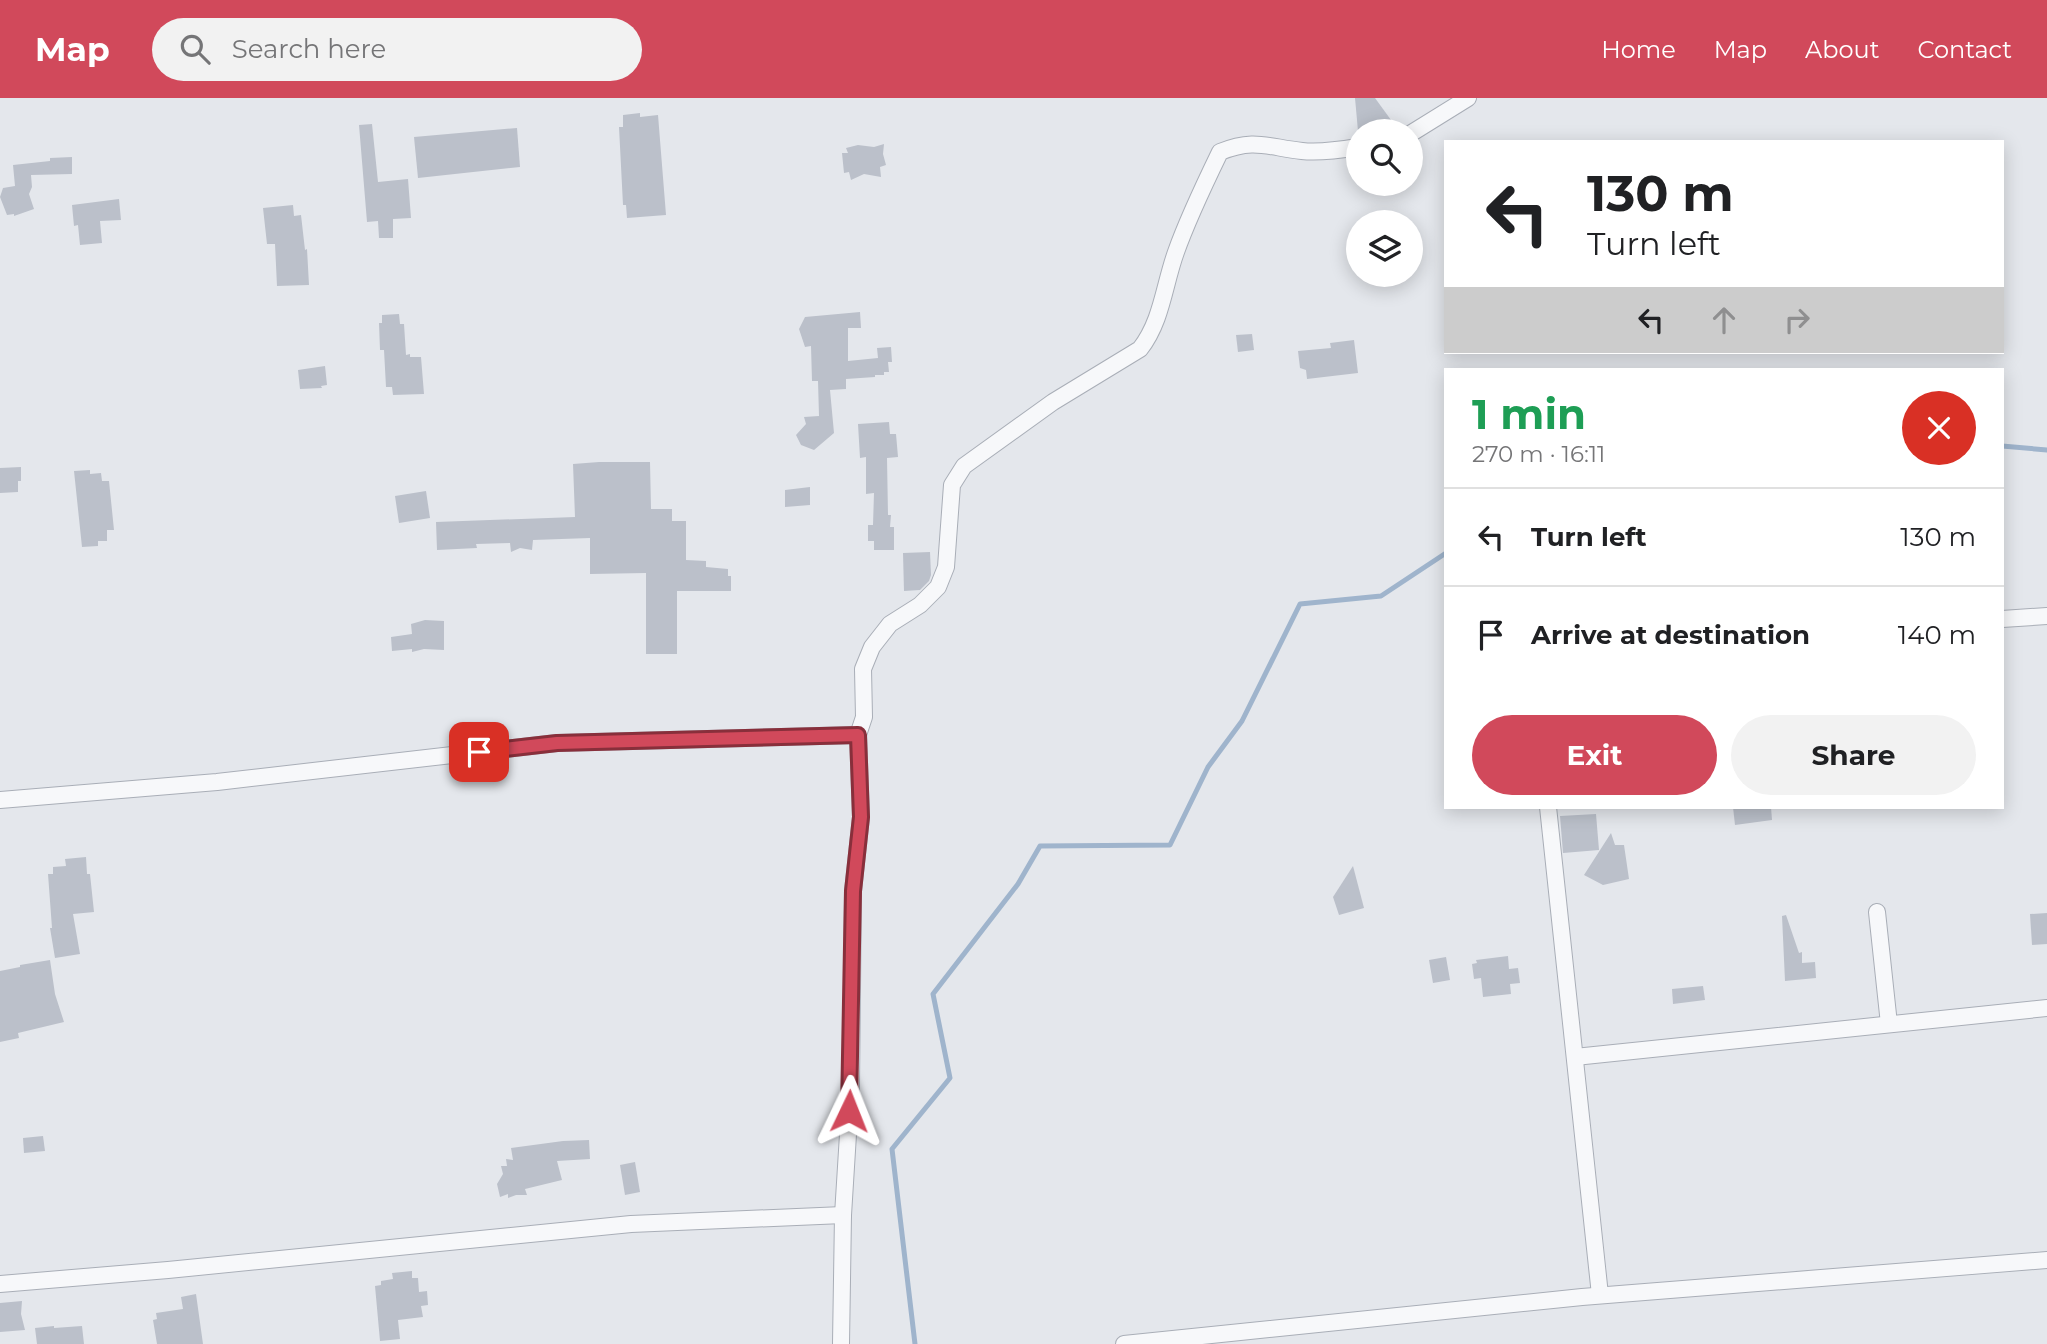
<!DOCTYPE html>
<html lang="en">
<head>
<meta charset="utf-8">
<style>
	:root { --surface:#fff; --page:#f2f2f2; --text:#202124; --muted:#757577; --line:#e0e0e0; --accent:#d1495b }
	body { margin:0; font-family:Montserrat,sans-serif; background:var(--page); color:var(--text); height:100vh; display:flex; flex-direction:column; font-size:26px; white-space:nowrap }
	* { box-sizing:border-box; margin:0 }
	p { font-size:23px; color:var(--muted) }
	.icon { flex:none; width:38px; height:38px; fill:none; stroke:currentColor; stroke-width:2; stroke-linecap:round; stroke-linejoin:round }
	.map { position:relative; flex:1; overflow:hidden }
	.sheet { position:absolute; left:1444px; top:270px; width:560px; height:441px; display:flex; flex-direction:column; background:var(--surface); border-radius:0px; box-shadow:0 4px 18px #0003 }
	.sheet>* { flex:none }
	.hud { position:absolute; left:1444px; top:42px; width:560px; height:214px; border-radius:0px; box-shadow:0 4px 18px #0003; background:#fff; color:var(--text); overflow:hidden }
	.buttons { position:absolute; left:1346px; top:21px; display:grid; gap:14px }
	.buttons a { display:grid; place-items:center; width:77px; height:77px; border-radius:50%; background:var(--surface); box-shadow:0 4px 18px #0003; font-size:35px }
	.pin { position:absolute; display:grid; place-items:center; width:60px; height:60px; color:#fff; margin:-30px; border-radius:14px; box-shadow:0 4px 10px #0006 }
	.me { position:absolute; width:77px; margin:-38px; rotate:2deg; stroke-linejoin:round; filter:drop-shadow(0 0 5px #0008) }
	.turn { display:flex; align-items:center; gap:24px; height:147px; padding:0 28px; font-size:32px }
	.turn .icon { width:91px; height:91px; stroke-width:2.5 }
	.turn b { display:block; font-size:49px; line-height:60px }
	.lanes { display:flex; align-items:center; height:66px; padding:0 28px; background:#0003; justify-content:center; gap:35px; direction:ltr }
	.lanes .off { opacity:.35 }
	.round { display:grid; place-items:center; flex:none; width:74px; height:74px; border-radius:37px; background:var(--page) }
	.headline { display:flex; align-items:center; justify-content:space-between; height:119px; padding:0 28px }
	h1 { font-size:42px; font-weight:700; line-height:52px; color:#1e9e55 }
	.primary-button { display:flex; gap:14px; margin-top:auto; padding:14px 28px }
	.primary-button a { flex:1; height:80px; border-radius:42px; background:var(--accent); color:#fff; font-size:28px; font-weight:700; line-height:80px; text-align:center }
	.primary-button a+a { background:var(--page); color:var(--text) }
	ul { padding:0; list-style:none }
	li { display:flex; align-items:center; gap:21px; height:98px; padding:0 28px; border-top:2px solid var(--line) }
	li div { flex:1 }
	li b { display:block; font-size:26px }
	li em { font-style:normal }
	header { display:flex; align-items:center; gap:42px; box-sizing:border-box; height:98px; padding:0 35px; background:var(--accent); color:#fff }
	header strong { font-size:33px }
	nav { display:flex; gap:38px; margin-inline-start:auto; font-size:24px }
	.search { width:490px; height:63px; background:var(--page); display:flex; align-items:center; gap:18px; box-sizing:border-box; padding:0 24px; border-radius:38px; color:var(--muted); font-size:26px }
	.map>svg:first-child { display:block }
</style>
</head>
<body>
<header>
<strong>Map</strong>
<div class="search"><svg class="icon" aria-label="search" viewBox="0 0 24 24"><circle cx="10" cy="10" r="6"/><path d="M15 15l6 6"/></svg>Search here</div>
<nav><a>Home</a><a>Map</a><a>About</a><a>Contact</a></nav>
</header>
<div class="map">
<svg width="2047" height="1246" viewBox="0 0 2047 1246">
	<rect width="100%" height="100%" fill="#e4e7ec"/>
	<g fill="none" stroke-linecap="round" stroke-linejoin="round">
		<g stroke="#9fb4cc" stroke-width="5">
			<polyline points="2002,348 2047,352"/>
			<polyline points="915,1246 892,1051 950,980 933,896 1018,786 1040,748 1170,747 1208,669 1242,623 1300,506 1381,498 1446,455"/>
		</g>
	</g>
	<g fill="#bbc0ca">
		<polygon points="1355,0 1375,0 1399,33 1358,33"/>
		<polygon points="640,15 640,19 658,17 666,117 627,120 626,107 623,107 619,29 623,29 623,17"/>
		<polygon points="372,26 378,84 408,81 411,120 393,121 393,140 379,140 378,123 367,124 359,27"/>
		<polygon points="517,30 520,69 418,80 414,39"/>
		<polygon points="884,46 883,56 886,67 880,69 881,79 864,76 851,82 849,74 844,75 842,55 848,55 846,50 858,47 874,49"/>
		<polygon points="72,59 72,76 31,77 32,89 29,96 34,111 14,118 14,116 7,117 0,99 3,90 15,88 13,67 50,63 50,60"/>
		<polygon points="119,101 121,122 100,123 102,145 80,147 78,127 74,128 72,107"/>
		<polygon points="293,107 294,118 301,117 305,152 307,151 309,187 277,188 275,146 267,146 263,110"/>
		<polygon points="860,214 861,230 848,230 848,263 878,260 877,250 891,249 892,264 888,264 889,274 884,274 884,277 875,277 875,279 846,281 846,291 830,292 834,335 814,352 801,347 796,337 806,326 804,319 819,318 818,283 812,283 811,248 805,249 799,231 805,219"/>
		<polygon points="399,216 400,226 404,226 406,257 410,256 410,259 421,259 424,296 393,297 392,289 386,289 384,252 380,252 379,225 382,225 382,217"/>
		<polygon points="1252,236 1254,252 1238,254 1236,237"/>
		<polygon points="1354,242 1358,275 1307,281 1306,272 1300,270 1298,253 1331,250 1330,245"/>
		<polygon points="325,268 327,287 321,288 322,290 300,291 298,272"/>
		<polygon points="889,324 890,336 896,336 898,359 887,360 888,417 891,417 890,429 894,429 894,452 874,452 874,443 868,443 868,427 873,427 874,395 866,396 866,359 860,360 858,326"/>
		<polygon points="599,364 650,364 651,411 672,411 672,423 686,423 686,462 706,463 706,469 728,471 728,478 731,478 731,493 677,493 677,556 646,556 646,475 590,476 590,440 533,442 532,452 520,450 511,454 510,445 476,446 477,450 437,452 436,424 575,419 573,366"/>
		<polygon points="21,369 21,383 18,383 18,394 0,395 0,370"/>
		<polygon points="90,372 90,376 101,375 102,383 109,383 114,432 107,432 107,443 98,443 98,448 82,449 74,373"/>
		<polygon points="810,389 810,407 785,409 785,392"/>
		<polygon points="426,393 430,420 399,425 395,398"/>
		<polygon points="930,454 931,477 929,483 920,492 904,493 903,455"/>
		<polygon points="425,522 444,523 444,552 424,551 412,554 412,551 392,553 391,539 412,536 411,526"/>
		<polygon points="1733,709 1771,709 1772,722 1735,727"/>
		<polygon points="1596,716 1599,752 1563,755 1560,718"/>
		<polygon points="1611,735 1615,747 1624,747 1629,781 1603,787 1584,777"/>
		<polygon points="86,759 87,776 90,776 94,814 73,816 80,856 55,860 50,830 52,830 48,776 53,776 53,769 66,768 65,761"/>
		<polygon points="1353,768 1364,810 1339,817 1333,799"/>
		<polygon points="2047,815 2047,846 2032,847 2030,816"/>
		<polygon points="1786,817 1799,855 1802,854 1802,865 1815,864 1816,880 1785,883 1782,818"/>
		<polygon points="1508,858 1509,871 1518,870 1520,885 1510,886 1511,896 1483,899 1481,880 1474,881 1472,866 1477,865 1476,862"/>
		<polygon points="1446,859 1450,882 1433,885 1429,862"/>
		<polygon points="50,862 55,896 64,924 18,935 19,940 0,944 0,873 20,869 20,867"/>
		<polygon points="1703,888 1705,902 1673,906 1672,891"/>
		<polygon points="43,1038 45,1053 24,1055 23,1040"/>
		<polygon points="589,1042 590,1061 557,1063 562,1082 525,1091 527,1097 516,1097 508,1100 508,1096 500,1099 497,1086 503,1076 501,1068 507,1068 506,1061 513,1062 511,1050 563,1043"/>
		<polygon points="635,1064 640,1094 625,1097 620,1067"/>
		<polygon points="412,1173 412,1180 418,1180 419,1194 427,1193 428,1207 421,1208 423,1219 398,1222 400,1241 380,1243 375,1188 381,1187 381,1183 393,1181 392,1175"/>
		<polygon points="196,1196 203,1246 157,1246 153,1222 157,1221 156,1215 183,1211 181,1199"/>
		<polygon points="22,1203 21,1216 25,1232 0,1234 0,1205"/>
		<polygon points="54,1228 54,1230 82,1228 84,1246 37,1246 35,1230"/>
	</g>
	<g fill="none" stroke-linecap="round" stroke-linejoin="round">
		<g stroke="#a9aeb7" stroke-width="18">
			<g id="minor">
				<polyline points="1410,36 1468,0"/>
				<polyline points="2002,521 2047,518"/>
				<polyline points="0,702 217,684 557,645 858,637"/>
				<polyline points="1548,709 1600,1197"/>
				<polyline points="1877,814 1889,926"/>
				<polyline points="1575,959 2047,910"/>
				<polyline points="0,1186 168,1172 631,1126 843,1117"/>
				<path d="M 841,1246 L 843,1117 L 851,988 L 853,793 L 861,719 L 858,637 L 864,619 L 863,571 L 872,549 L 890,526 L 920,507 L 938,489 L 946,469 L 952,387 L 964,368 L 1053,304 L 1140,251 C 1162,223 1164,187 1176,154 C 1188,120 1204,87 1220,54 C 1254,40 1267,49 1302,53 C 1320,55 1340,52 1358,49"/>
				<polyline points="1124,1246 1582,1199 2047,1162"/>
			</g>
		</g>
		<use href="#minor" stroke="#f7f8fa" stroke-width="16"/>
	</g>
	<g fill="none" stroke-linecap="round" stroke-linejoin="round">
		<g stroke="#882f3b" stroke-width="18">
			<polyline id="route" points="479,654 557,645 858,637 861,719 853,793 849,1013"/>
		</g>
		<use href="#route" stroke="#d1495b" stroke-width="12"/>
	</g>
</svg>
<div class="buttons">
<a><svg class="icon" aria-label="search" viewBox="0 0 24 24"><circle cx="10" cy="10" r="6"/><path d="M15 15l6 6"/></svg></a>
<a><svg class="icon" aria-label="layers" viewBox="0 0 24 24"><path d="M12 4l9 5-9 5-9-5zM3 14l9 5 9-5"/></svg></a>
</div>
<div class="pin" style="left:479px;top:654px;background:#d93025"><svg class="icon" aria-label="arrive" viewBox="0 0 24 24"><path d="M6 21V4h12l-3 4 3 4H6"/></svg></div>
<svg class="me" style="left:849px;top:1013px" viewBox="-20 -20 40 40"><path d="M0-17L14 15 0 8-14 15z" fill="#d1495b" stroke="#fff" stroke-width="4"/></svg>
<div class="hud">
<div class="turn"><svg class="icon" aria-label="left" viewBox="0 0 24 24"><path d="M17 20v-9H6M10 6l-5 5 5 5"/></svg><div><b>130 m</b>Turn left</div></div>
<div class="lanes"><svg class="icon" aria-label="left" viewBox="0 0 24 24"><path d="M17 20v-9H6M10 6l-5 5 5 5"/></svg><svg class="icon off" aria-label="ahead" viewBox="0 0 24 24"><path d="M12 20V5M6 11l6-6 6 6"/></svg><svg class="icon off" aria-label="right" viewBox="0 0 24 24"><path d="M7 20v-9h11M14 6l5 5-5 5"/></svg></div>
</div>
<section class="sheet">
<div class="headline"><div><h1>1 min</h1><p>270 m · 16:11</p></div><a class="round" style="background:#d93025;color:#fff"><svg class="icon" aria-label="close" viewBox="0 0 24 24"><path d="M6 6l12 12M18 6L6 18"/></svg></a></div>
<ul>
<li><svg class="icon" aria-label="left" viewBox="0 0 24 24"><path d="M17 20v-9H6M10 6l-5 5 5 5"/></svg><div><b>Turn left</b></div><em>130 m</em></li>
<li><svg class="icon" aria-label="arrive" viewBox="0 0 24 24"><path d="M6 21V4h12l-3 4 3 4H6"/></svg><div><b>Arrive at destination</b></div><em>140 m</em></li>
</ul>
<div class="primary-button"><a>Exit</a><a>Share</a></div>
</section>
</div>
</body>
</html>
